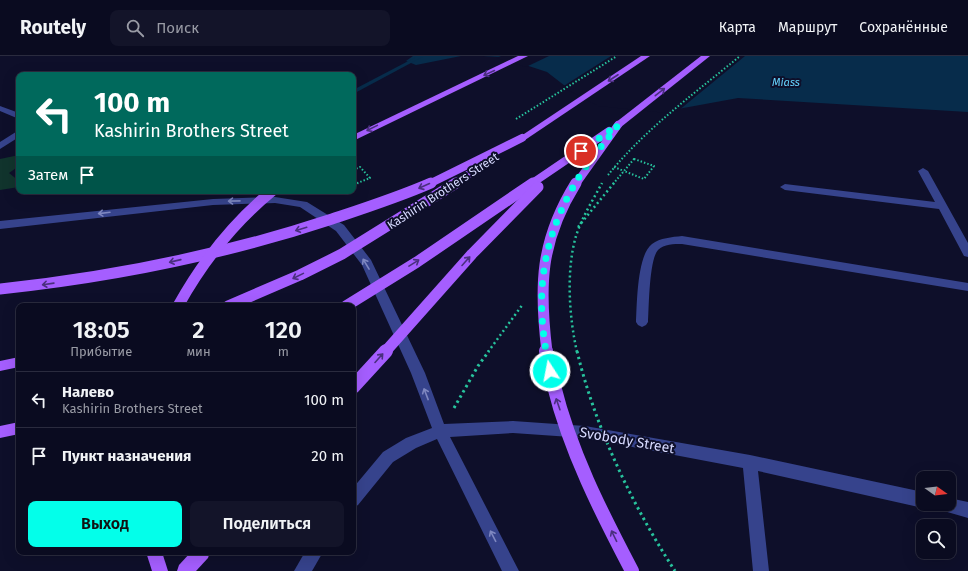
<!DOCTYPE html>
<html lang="ru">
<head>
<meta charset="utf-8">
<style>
	:root { --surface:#0a0b20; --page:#131429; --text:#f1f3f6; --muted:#999ba5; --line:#2a2b3e; --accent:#03ffea }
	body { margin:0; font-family:"Fira Sans",sans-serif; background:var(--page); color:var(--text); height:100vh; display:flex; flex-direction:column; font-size:15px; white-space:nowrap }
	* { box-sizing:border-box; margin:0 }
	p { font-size:13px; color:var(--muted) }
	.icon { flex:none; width:22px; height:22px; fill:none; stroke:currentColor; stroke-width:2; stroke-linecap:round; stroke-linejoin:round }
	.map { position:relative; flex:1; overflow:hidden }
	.drawer { position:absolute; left:16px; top:247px; width:340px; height:252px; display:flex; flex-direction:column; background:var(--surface); border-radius:8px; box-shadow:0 4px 16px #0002,0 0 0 1px var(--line) }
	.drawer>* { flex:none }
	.banner { position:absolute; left:16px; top:16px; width:340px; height:122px; border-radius:8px; box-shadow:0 4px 16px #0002,0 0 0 1px var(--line); background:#00695c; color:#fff; overflow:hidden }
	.needle { width:26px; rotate:104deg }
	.controls { position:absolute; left:916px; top:415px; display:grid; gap:8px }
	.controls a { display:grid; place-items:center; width:40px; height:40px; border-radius:8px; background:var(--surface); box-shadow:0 4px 16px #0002,0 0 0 1px var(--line); font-size:20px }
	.pin { position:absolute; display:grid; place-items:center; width:34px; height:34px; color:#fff; margin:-17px; border:2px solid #fff; border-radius:50%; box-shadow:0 1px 4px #0007 }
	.me { position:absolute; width:44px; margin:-22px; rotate:349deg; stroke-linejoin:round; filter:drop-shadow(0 0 3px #0008) }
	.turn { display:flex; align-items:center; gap:14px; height:84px; padding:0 12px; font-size:18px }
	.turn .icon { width:52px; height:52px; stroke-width:2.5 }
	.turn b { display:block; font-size:28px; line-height:34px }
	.then { display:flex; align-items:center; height:38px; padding:0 12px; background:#0003; gap:8px; font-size:15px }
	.eta { display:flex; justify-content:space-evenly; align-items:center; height:68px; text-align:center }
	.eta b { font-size:24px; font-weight:600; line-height:28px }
	.primary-button { display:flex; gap:8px; margin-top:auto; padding:8px 12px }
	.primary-button a { flex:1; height:46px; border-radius:8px; background:var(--accent); color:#111; font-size:16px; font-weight:600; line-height:46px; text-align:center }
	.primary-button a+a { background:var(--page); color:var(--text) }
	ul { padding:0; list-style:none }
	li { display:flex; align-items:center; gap:12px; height:56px; padding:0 12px; border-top:1px solid var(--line) }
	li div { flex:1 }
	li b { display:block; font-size:15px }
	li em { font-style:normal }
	header { display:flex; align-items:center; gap:24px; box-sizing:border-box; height:56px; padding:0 20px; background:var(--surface); border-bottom:1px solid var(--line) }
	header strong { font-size:19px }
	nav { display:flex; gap:22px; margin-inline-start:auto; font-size:14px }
	.search { width:280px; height:36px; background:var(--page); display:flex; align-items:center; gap:10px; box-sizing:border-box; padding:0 14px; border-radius:8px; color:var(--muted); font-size:15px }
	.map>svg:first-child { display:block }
</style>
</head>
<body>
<header>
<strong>Routely</strong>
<div class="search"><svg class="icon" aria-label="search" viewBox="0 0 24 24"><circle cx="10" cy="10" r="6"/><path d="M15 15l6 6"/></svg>Поиск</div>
<nav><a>Карта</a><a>Маршрут</a><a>Сохранённые</a></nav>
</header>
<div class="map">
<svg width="968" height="515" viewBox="0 0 968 515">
	<rect width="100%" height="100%" fill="#0e0f2a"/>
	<polygon fill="#11342d" points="19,99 19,110 9,117 19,125 19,131 0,134 0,103"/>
	<g fill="#072c4b">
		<polygon points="413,0 461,0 416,9 406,5"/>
		<polygon points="483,0 968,0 968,56 738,42 667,55 569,33 547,16 501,1"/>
	</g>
	<g fill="#0e0f2a">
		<polygon points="501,0 549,0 526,11 496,2"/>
		<polygon points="611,0 745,0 678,55 667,57 598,50 562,31"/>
	</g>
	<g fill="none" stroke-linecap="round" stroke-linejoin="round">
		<polygon fill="#072c4b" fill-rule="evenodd" points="418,0 424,0 353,38 353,34"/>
		<g stroke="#27c39d" stroke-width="2" stroke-dasharray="1.5 2" stroke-linecap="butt">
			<polygon points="634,103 654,110 644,123 624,115"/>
			<polyline points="614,111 624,115"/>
			<polyline points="353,114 360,111 370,122 355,128"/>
			<polyline points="613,128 624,115"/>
		</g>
		<g stroke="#27c39d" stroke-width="2.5" stroke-dasharray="2 3" stroke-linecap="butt">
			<polyline points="353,129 358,127"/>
			<polyline points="578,171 614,127"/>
			<polyline points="488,296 523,248"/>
		</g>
		<polyline stroke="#27c39d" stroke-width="3" stroke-dasharray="2.5 3.5" stroke-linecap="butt" points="454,352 478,310 489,295"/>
		<g fill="#36438c" fill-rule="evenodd">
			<polygon points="0,50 19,57 19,63 0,55"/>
			<polygon points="19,74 19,81 0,93 0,86"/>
			<polygon points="923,112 928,115 968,187 968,201 964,200 939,153 785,134 780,131 785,128 935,146 918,115"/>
			<polygon points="275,141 307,146 344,169 371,204 425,317 444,368 513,365 585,370 750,399 923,436 923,448 929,448 928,449 923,452 758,415 769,515 753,515 743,412 585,382 513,377 450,381 519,515 502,515 437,383 416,392 393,406 358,449 353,452 353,432 383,396 406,382 432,372 411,317 362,209 336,175 300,151 275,147 213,149 0,173 0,165 213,143"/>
			<path d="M 682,180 L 968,227 L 968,235 L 682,188 C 674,188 664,188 658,194 C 649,204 649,252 648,266 L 646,269 L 642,271 L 638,269 L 636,266 C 637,248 637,199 652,188 C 660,182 672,181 682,180 Z"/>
			<polygon points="949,442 968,446 968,462 937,453 934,448 949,448"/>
			<polygon points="305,496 323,496 312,515 294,515"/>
		</g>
		<g fill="#a55eff" fill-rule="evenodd">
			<polygon points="518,0 528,0 353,85 353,79"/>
			<polygon points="641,0 650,0 525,84 522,85 518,82"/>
			<polygon points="701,0 710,0 621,71 615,71 615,67"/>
			<polygon points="19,301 19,311 0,315 0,305"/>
			<polygon points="19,366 19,378 0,382 0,370"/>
			<polygon points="146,496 162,496 168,515 152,515"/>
			<polygon points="191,496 210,496 208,502 196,515 177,515 179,509"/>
		</g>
		<g stroke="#27c39d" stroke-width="2" stroke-dasharray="1.5 2" stroke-linecap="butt">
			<polyline points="516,63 617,0"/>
			<path d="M 608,119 C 646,72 694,38 740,0"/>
		</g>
		<path stroke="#27c39d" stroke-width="2.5" stroke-dasharray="2 3" stroke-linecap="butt" d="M 577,296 C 569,261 566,214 576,180 C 582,161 593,144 602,127"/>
		<path stroke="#27c39d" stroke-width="3" stroke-dasharray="2.5 3.5" stroke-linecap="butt" d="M 577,295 C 595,371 632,449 675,515"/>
		<g stroke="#a55eff" stroke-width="8">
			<polyline points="429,128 522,82"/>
			<polyline points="454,128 483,109"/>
			<polyline points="531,128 609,75"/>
			<polyline points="576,128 618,69"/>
		</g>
		<g stroke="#a55eff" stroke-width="11">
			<path d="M 0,233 C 113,221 223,199 332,163 C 365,152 399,141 431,127"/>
			<path d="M 178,250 C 203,205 233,167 272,135"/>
			<polyline points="228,250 300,219 342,198 456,127"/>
			<polyline points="346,250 417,206 533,127"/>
			<polyline points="385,296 472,198 538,131"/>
			<path d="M 547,296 C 539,230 540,185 576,127"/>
		</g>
		<g stroke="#a55eff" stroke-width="14">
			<path d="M 546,295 C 548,307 552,318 554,330 C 570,395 601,456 632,515"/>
			<polyline points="353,331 386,295"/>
		</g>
	</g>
	<defs><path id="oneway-shaft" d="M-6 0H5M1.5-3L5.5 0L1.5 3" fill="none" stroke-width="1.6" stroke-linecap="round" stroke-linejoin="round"/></defs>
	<g stroke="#4a2f7f">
		<use href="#oneway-shaft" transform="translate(489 17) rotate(155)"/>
		<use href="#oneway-shaft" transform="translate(613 22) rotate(147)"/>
		<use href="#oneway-shaft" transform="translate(660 36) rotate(-38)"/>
		<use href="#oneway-shaft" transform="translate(372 72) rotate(154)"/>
		<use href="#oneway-shaft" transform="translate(424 130) rotate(156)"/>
		<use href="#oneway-shaft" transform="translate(301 173) rotate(163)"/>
		<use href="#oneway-shaft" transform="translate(175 205) rotate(167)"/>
		<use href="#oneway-shaft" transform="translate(466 205) rotate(-48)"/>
		<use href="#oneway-shaft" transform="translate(414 207) rotate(-32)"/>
		<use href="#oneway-shaft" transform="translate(298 220) rotate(154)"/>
		<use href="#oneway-shaft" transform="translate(48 228) rotate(172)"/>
		<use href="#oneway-shaft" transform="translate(379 302) rotate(-48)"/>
		<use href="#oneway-shaft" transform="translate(558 348) rotate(-109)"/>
		<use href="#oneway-shaft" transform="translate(614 480) rotate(-116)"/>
	</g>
	<g stroke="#7e87c0">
		<use href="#oneway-shaft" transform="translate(234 145) rotate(179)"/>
		<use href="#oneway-shaft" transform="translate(104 157) rotate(173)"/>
		<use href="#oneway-shaft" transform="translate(366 208) rotate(-121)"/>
		<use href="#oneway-shaft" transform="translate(426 338) rotate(-111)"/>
		<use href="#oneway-shaft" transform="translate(493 480) rotate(-117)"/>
	</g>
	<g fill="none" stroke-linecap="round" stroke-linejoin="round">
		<path stroke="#03ffea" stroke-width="7" stroke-dasharray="0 12.6" d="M 550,315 C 535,248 539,193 572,133 C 584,110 603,89 618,69 L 581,95"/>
	</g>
	<g text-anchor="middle" stroke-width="4" stroke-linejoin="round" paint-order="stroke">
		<g font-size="11" font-style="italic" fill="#65d4ff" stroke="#0e0f2a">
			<text x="786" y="30">Miass</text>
		</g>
		<g font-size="12" fill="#d7daff" stroke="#0e0f2a">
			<text transform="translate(443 135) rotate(-33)" y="4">Kashirin Brothers Street</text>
		</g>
		<g font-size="14" fill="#d7daff" stroke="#0e0f2a">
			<text transform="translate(627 384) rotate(10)" y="5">Svobody Street</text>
		</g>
	</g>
</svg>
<div class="controls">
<a><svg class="needle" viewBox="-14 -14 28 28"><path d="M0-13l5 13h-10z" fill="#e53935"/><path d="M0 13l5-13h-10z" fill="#999ba5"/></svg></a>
<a><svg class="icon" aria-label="search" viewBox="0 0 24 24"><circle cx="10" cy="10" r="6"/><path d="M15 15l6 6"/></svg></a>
</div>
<div class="pin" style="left:581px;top:95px;background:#d93025"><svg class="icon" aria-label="arrive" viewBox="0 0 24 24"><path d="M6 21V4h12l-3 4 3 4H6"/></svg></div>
<svg class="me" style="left:550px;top:315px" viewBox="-20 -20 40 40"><circle r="17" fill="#03ffea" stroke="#fff" stroke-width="3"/><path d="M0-11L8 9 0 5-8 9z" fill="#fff"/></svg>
<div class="banner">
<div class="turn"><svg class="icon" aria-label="left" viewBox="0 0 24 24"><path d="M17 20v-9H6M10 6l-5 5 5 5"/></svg><div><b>100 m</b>Kashirin Brothers Street</div></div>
<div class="then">Затем<svg class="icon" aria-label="arrive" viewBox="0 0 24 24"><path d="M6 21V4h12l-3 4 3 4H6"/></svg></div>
</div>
<section class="drawer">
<div class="eta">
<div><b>18:05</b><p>Прибытие</p></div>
<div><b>2</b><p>мин</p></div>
<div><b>120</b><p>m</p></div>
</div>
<ul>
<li><svg class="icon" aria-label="left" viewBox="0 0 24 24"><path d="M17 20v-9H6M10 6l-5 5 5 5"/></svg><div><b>Налево</b><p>Kashirin Brothers Street</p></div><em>100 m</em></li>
<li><svg class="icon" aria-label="arrive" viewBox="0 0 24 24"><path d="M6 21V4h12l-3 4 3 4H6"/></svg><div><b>Пункт назначения</b></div><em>20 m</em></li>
</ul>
<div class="primary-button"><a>Выход</a><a>Поделиться</a></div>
</section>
</div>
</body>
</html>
